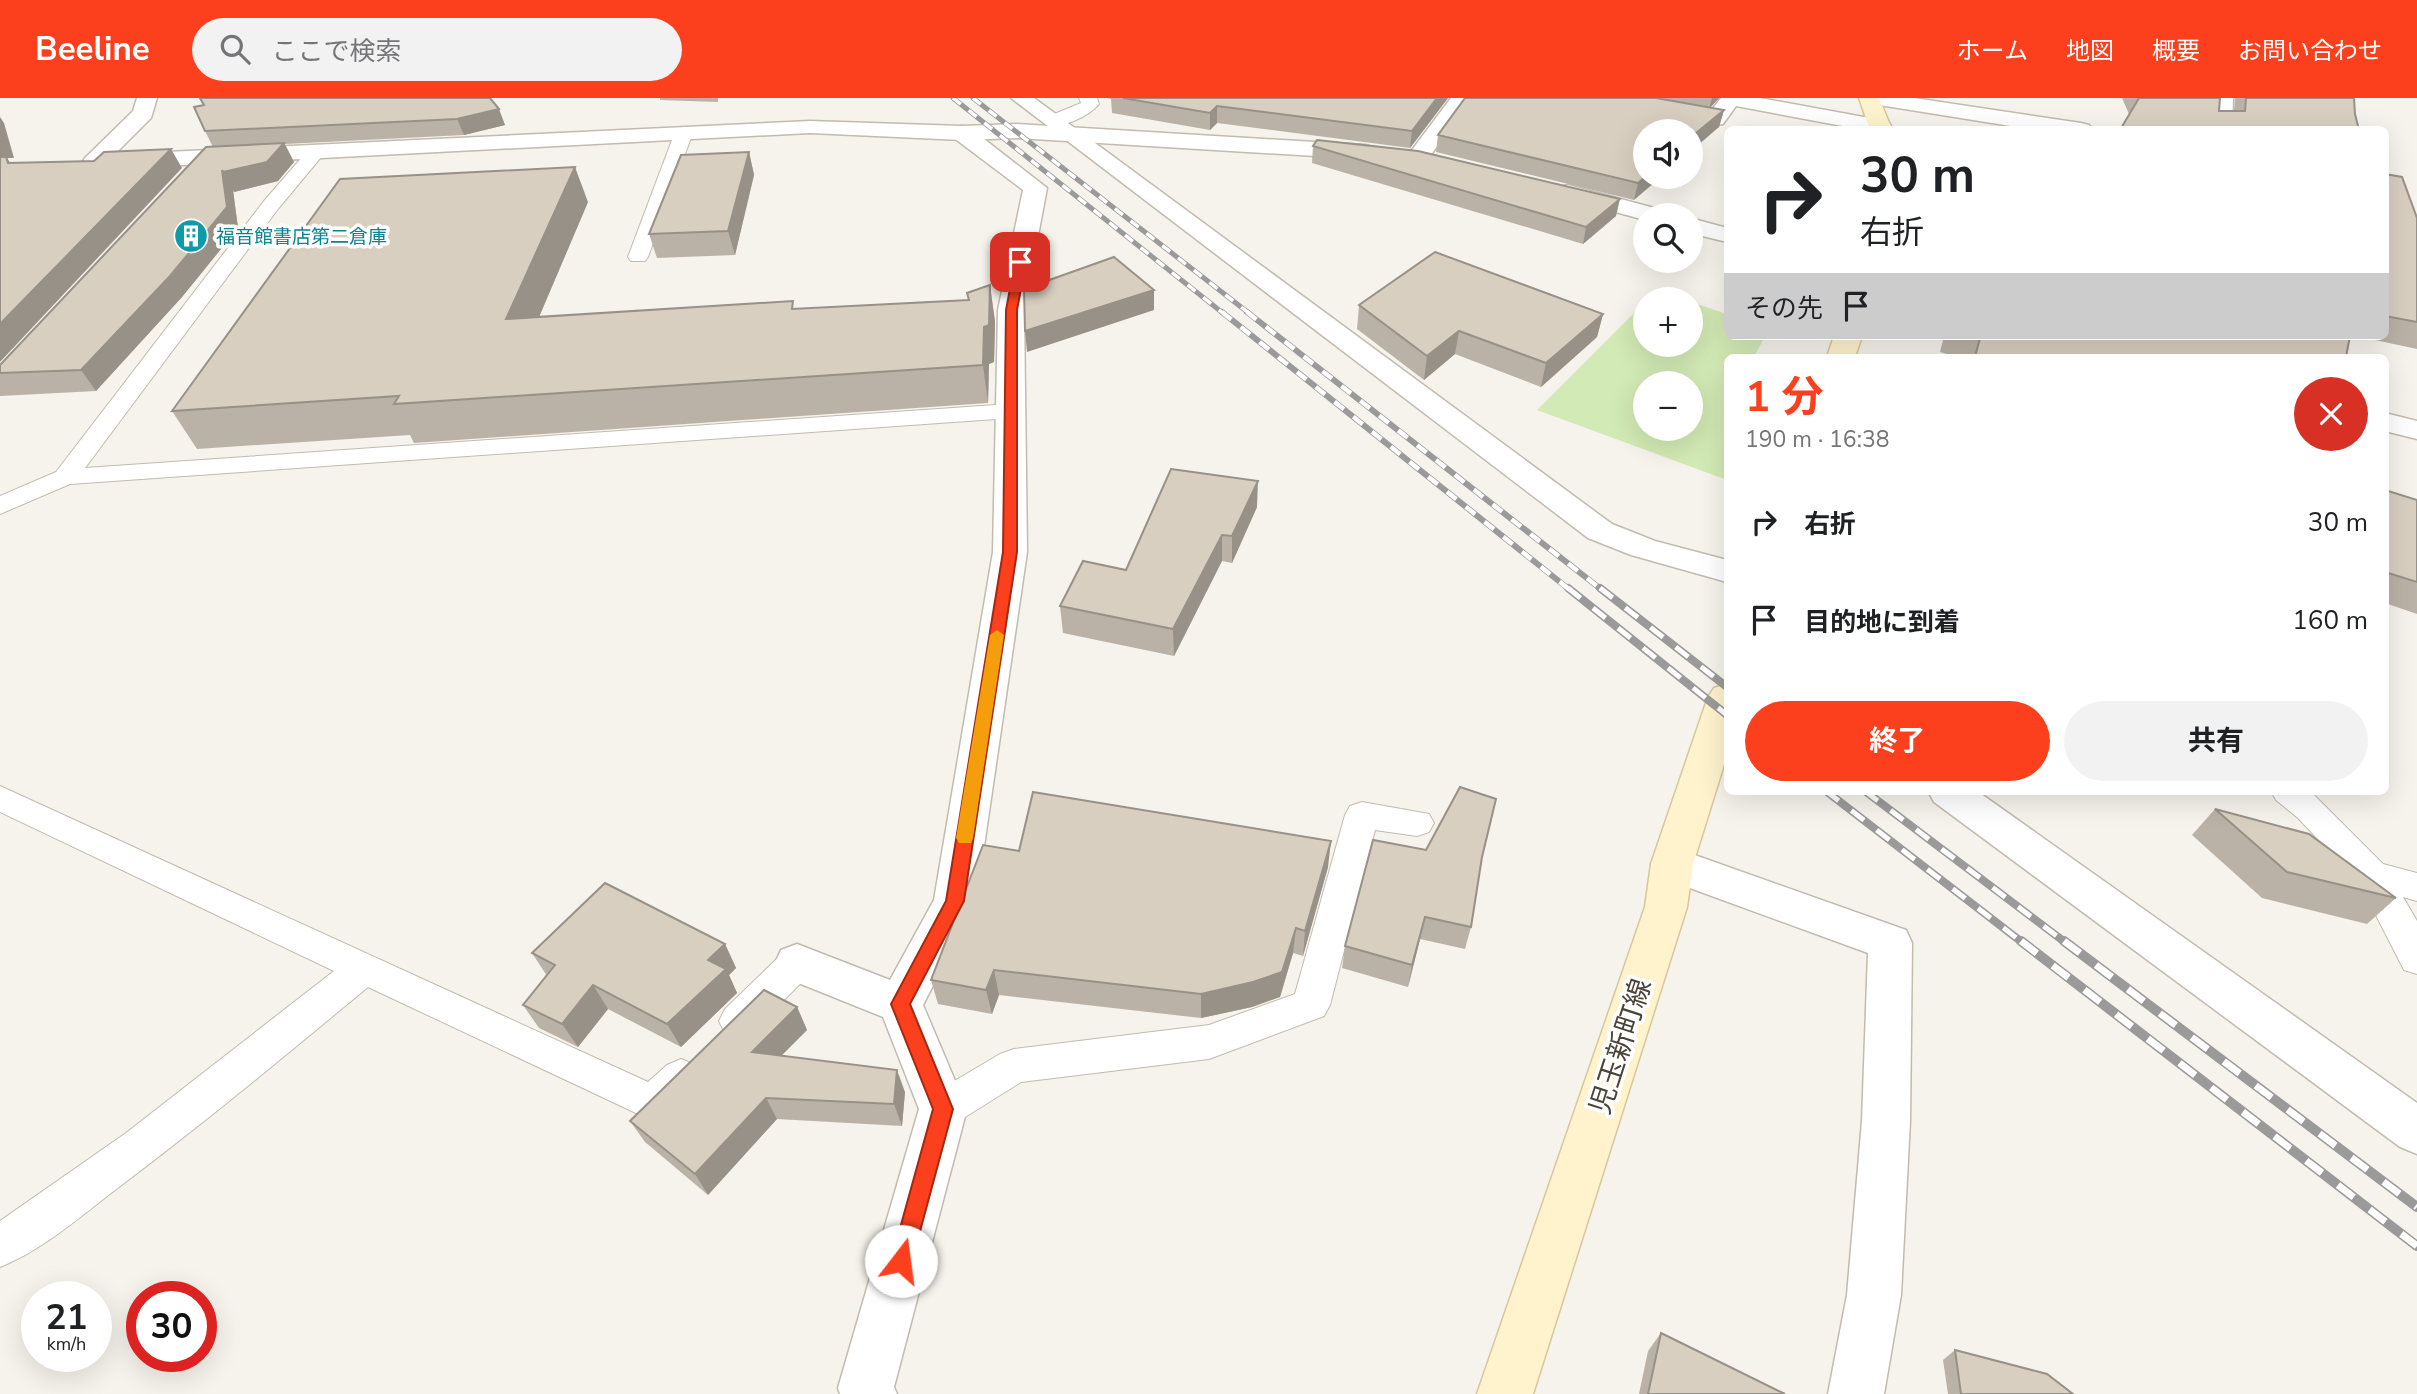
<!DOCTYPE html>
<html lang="ja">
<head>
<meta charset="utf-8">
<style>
	:root { --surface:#fff; --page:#f2f2f2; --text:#202124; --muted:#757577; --accent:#fc3f1d }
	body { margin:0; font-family:"Nunito Sans","Noto Sans JP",sans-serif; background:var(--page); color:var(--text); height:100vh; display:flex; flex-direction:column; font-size:26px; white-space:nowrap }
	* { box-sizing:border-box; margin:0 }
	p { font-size:23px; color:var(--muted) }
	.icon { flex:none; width:38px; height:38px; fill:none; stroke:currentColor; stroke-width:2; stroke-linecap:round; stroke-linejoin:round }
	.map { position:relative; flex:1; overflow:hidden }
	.details { position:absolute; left:1724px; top:256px; width:665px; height:441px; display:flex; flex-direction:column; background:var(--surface); border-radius:10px; box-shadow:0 7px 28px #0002 }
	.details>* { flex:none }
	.banner { position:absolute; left:1724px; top:28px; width:665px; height:214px; border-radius:10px; box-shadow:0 7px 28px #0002; background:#fff; color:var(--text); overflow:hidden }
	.buttons { position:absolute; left:1633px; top:21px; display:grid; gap:14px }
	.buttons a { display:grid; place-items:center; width:70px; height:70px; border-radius:50%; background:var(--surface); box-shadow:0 7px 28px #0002; font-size:35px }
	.speed { position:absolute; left:21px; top:1183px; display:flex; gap:14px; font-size:35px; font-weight:700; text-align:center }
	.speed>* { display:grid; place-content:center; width:91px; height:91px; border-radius:50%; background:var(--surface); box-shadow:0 7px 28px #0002; line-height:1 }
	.speed small { font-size:18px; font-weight:400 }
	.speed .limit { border:10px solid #d22; background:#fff; color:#111 }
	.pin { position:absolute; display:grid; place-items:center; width:60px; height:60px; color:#fff; margin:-30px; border-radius:14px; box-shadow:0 4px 10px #0006 }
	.me { position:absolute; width:77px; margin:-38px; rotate:15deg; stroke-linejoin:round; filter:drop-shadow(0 0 5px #0008) }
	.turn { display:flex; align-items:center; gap:24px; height:147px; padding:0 21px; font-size:32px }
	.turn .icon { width:91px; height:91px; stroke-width:2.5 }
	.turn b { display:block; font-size:49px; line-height:60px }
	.then { display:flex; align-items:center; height:66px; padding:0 21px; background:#0003; gap:14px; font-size:26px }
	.round { display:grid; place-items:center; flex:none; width:74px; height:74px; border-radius:37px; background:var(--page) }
	.head { display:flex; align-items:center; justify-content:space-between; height:119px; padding:0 21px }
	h1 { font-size:42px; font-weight:700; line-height:52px; color:var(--accent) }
	.primary-button { display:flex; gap:14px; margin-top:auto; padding:14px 21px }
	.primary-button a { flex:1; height:80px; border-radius:42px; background:var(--accent); color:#fff; font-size:28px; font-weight:700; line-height:80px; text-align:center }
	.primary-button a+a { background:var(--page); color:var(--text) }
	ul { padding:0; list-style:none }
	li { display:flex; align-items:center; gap:21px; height:98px; padding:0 21px }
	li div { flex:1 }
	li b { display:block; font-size:26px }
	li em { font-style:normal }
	header { display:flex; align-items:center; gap:42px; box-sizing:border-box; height:98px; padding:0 35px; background:var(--accent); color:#fff }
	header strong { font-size:33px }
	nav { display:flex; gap:38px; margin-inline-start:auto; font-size:24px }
	.search { width:490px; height:63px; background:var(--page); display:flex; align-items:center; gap:18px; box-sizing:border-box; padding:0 24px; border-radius:38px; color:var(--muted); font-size:26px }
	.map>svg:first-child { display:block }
</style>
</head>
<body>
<header>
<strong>Beeline</strong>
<div class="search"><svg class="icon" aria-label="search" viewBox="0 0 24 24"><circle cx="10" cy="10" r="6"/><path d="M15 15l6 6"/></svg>ここで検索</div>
<nav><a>ホーム</a><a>地図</a><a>概要</a><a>お問い合わせ</a></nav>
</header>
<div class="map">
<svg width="2417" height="1296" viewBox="0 0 2417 1296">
	<rect width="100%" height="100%" fill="#f6f3ec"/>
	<path fill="#d2eab5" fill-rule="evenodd" d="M 1645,204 L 1645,247 L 1690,247 L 1691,204 L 1727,216 L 1727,238 L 1765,238 L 1754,259 L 1727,259 L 1727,382 L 1537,312 ZM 1645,285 L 1690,285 L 1690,331 L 1645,331 Z"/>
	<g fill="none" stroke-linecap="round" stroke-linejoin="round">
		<g stroke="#c2bbae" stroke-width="2">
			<g id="service">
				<path d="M 1079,0 L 1097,0 L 1099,6 C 1089,18 1062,31 1047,27 L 1044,23 L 1047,19 L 1081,5 Z"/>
				<polygon points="684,29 693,34 648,159 645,163 631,163 628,159 675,34"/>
				<polygon points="316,49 325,54 322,58 278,111 85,370 1010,306 1018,308 1022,313 1018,318 1010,320 70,386 0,416 0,398 56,374 264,103 310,50"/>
				<path d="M 0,688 L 648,984 L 667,967 L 681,961 L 695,967 L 700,979 C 691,999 673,1015 653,1023 L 368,889 C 286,957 204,1025 119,1089 C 82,1117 43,1152 0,1169 L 0,1123 L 126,1035 L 334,873 L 0,714 Z"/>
				<polygon points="2271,693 2310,693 2383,766 2417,775 2417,803 2403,799 2417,823 2417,876 2404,872 2360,786 2298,720 2276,702"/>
				<polygon points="1362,704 1429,716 1434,725 1429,734 1417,738 1375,732 1330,907 1324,918 1209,961 1021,984 957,1024 943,1029 929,1024 923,1011 929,998 1000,956 1014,951 1209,927 1295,896 1345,717 1350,708"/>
				<polygon points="797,850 810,854 815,865 810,876 751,935 738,939 725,935 719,923 725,911 784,854"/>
			</g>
		</g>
		<g stroke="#c2bbae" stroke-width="3">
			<g id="minor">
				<polygon points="1011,0 1034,0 1612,426 1655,443 1727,462 1727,484 1631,457 1588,440"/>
				<polygon points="1451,0 1472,0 1425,65 1409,65 1406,60"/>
				<polygon points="1598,0 1640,0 1710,14 1721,0 1760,0 1880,22 1888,23 1891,28 1888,32 1864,32 1736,8 1723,26 1715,27 1608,6 1601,4"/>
				<polygon points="1863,0 1914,0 2081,25 2089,27 2092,32 2036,32 1873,6 1866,4"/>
				<polygon points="2213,0 2233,0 2232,32 2210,32"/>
				<polygon points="962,28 970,30 1047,90 1024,212 1027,454 976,803 923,907 967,1011 894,1289 897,1296 840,1296 838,1290 919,1011 883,919 781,878 775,865 781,852 797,846 890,882 934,802 993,454 998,212 1023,92 954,40 951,35 954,30"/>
				<polygon points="1928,693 1977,693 2417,1005 2417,1056 2400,1049 1934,704"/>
				<polygon points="1672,749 1906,832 1912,845 1910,1023 1901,1197 1884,1296 1828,1296 1847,1197 1862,1023 1868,855 1657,778 1651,766 1657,754"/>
			</g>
		</g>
		<g stroke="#c2bbae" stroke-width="3">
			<g id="tertiary">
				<polygon points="137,0 157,0 151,20 101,70 85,70 82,65 85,60 133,13"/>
				<polygon points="810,23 962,28 1017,26 1365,47 1373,49 1376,54 1373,59 1365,61 1017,40 962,42 810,35 125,70 117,68 114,63 117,58 125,56"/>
				<polygon points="1568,87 1662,112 1666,117 1645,117 1645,122 1560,99 1556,94 1560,89"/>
				<polygon points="1690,120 1727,130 1727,144 1690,135"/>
				<polygon points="2385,315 2417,323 2417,341 2385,333"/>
			</g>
		</g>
		<g stroke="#d6c79b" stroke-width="3">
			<g id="secondary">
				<polygon points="1859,0 1879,0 1892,32 1870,32"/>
				<polygon points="1834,238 1862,238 1855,259 1827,259"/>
				<polygon points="1727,586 1727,657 1693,766 1687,809 1533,1296 1477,1296 1645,809 1651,766 1708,599 1714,590"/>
			</g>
		</g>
		<use href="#service" fill="#fff" fill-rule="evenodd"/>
		<use href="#minor" fill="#fff" fill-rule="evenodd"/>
		<use href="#tertiary" fill="#fff" fill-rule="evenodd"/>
		<use href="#secondary" fill="#fff3cd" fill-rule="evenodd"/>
		<g stroke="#9a9a9a" stroke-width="5">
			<g id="rail-far3">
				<polyline points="953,0 1224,216"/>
				<polyline points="973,0 1250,216"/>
			</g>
		</g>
		<g stroke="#9a9a9a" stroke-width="6">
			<g id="rail-far2">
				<polyline points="1222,214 1570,492"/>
				<polyline points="1247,214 1602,492"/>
			</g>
		</g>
		<g stroke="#9a9a9a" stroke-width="8">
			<g id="rail-far1">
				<polyline points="1568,490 1727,617"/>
				<polyline points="1600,490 1727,589"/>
				<polyline points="1826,693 2023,845"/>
				<polyline points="1865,693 2066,845"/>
			</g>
		</g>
		<g stroke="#9a9a9a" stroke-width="10">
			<g id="rail">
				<polyline points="2021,843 2417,1148"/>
				<polyline points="2064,843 2417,1109"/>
			</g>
		</g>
		<use href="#rail-far3" stroke="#fff" stroke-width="3.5" stroke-dasharray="10" stroke-linecap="butt"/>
		<use href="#rail-far2" stroke="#fff" stroke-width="4.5" stroke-dasharray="12" stroke-linecap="butt"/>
		<use href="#rail-far1" stroke="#fff" stroke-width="5" stroke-dasharray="16" stroke-linecap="butt"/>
		<use href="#rail" stroke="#fff" stroke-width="7" stroke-dasharray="20" stroke-linecap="butt"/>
	</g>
	<g fill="#bab2a6">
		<polygon points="199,0 490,0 505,27 464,37 285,46 294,64 278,83 234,94 233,92 238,130 182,199 96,293 0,298 0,267 213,49 205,33 203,7"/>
		<polygon points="660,0 718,0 718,4 660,2"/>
		<polygon points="1107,0 1448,0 1410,50 1217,25 1210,32 1112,15 1111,1"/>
		<polygon points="1465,0 1719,0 1710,10 1724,12 1719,29 1645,79 1634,102 1436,54 1438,37"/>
		<polygon points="2122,0 2220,0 2219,13 2234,13 2235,0 2354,0 2355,16 2129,16"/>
		<polygon points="1313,48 1616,118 1583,146 1312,65"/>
		<polygon points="749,54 754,77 735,157 657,160 649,136"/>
		<polygon points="2385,76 2417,120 2417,251 2356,238 2385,238"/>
		<polygon points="588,104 539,219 795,211 968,202 967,195 990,187 995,224 994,264 989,266 988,305 414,345 410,337 197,351 172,313"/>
		<polygon points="1359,207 1603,216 1597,239 1541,289 1455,256 1424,282 1357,231"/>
		<polygon points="1944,238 2350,238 2346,259 1956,259 1940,254"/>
		<polygon points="2385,391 2385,392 2417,402 2417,516 2385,505"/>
		<polygon points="1257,409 1232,465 1222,463 1174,558 1063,535 1060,508 1126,472"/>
		<polygon points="2215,711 2396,800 2367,826 2262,800 2192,737"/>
		<polygon points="1426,752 1482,759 1471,829 1465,851 1420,841 1408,889 1342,870 1345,848"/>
		<polygon points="1019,753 1328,769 1303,858 1293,855 1280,899 1252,909 1201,920 999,897 992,916 938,906 931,882"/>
		<polygon points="725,846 736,870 729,877 737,895 681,949 608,911 578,949 539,930 523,907 547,878 532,855"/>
		<polygon points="797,909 807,932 782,957 905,994 902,1028 777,1021 708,1097 645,1044 630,1023"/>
		<polygon points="1661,1235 1785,1296 1639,1296 1648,1253"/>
		<polygon points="1955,1252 2073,1296 1948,1296 1943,1262"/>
	</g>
	<g fill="#979187">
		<polygon points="1437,0 1448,0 1410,50 1412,33"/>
		<polygon points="1712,0 1719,0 1709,11"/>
		<polygon points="1217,8 1217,25 1210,32 1210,15"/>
		<polygon points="499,11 505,27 464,37 457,21"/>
		<polygon points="1724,12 1719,29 1690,54 1690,40"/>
		<polygon points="0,19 4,25 14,60 7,60 19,79 0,61"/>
		<polygon points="284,45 294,64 278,83 234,94 233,92 238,130 182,199 96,293 81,272 222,72"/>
		<polygon points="171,51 182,70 0,264 0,226"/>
		<polygon points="749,54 754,77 735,157 728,133"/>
		<polygon points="575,69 588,104 522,259 506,221"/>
		<polygon points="1645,79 1661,79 1634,102 1638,85"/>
		<polygon points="1620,101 1616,118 1583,146 1586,129"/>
		<polygon points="990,187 995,224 994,264 989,266 988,305 983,267 984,229"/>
		<polygon points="1154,192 1154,212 1027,254 1025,233"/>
		<polygon points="1603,216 1597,239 1541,289 1546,265"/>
		<polygon points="1459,233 1455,256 1424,282 1427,258"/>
		<polygon points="1258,383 1257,409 1232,465 1232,438"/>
		<polygon points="1222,437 1222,463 1174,558 1173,531"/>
		<polygon points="1331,743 1328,769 1303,858 1305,833"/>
		<polygon points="1425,819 1420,841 1408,889 1412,867"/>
		<polygon points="1296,830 1293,855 1280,899 1252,909 1201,920 1201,896"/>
		<polygon points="725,846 736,870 729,877 737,895 681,949 667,926 708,862"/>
		<polygon points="994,872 999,897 992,916 986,892"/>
		<polygon points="593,887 608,911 578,949 562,926"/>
		<polygon points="797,909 807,932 763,976 752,954"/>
		<polygon points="897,972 905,994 902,1028 894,1006"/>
		<polygon points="766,1000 777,1021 708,1097 695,1076"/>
	</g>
	<g fill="#d8cfc1" stroke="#979187" stroke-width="2">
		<polygon points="200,0 490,0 499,11 457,21 205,33 194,9 204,7"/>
		<polygon points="1123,0 1437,0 1412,33 1217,8 1210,15"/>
		<polygon points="1465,0 1656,0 1724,12 1690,40 1690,33 1645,33 1645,79 1638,85 1438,37"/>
		<polygon points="2139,0 2220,0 2219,13 2245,13 2246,0 2354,0 2355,16 2359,32 2120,32"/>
		<polygon points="1317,42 1418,53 1620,101 1586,129 1313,48"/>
		<polygon points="284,45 267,64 223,74 222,72 227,109 170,178 81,272 0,275 0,267 206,49"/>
		<polygon points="171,51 0,226 0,59 6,59 8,65 94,63 104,54"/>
		<polygon points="749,54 728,133 649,136 681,57"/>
		<polygon points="575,69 506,221 793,203 792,211 969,202 967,195 990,187 989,227 984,229 983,267 394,306 399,298 172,313 340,81"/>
		<polygon points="2385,76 2402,79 2417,120 2417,224 2385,218"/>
		<polygon points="1435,154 1603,216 1546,265 1459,233 1427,258 1359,207"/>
		<polygon points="1114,159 1154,192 1025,233 1024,191"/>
		<polygon points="1975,238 2350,238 2346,259 1975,259 1980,240"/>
		<polygon points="1171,371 1258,383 1232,438 1222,437 1173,531 1060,508 1083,463 1126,472"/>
		<polygon points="2385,391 2385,392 2417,402 2417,484 2385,474"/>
		<polygon points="1460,689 1496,701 1482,759 1471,829 1425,819 1412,867 1345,848 1373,742 1426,752"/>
		<polygon points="1033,694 1331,743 1305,833 1296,830 1282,874 1253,884 1201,896 994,872 986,892 931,882 983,747 1019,753"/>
		<polygon points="2215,711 2309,736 2396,800 2287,774"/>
		<polygon points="605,785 725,846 708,862 726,871 667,926 593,887 562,926 523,907 555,867 532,855"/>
		<polygon points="764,892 797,909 752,954 897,972 894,1006 766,1000 695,1076 630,1023"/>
		<polygon points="1661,1235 1785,1296 1648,1296"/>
		<polygon points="1955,1252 2047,1276 2073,1296 1961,1296"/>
	</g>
	<polygon fill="#fc3f1d" stroke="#a42913" stroke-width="2" points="1020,160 1026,164 1017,212 1017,454 964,803 910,906 953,1011 912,1163 909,1171 901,1174 894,1171 891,1163 933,1011 891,906 946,803 1003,454 1006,212 1015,164"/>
	<polygon fill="#f59e0b" points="997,532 1004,537 973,740 971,745 959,745 956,740 990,537"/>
	<defs>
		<g id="building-disc" transform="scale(1.75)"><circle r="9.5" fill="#0f9aa8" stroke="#fff"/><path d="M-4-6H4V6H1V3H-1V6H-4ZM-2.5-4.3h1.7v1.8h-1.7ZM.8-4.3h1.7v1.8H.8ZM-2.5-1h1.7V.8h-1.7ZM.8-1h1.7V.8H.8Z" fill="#fff"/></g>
	</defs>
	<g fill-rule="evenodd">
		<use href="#building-disc" x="191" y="138"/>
	</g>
	<g text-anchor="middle" stroke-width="7" stroke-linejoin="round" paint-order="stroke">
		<g font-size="19" fill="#0d838f" stroke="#fff" text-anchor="start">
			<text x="216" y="145">福音館書店第二倉庫</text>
		</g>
		<g font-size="28" fill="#4b4439" stroke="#fff">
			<text transform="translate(1620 948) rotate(-72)" y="10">児玉新町線</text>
		</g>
	</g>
</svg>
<div class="buttons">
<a><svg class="icon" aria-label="sound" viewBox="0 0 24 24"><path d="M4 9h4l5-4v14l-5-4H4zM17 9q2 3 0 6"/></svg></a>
<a><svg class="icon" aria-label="search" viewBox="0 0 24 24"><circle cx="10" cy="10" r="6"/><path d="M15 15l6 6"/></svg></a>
<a>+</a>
<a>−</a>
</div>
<div class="speed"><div>21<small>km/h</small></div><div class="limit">30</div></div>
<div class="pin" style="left:1020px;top:164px;background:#d93025"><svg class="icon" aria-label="arrive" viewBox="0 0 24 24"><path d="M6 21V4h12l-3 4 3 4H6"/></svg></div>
<svg class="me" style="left:901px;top:1163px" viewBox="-20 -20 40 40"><circle r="19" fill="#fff"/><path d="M0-13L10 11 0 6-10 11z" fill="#fc3f1d"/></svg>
<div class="banner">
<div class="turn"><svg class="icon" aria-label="right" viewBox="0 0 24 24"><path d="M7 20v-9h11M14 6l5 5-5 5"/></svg><div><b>30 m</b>右折</div></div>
<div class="then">その先<svg class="icon" aria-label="arrive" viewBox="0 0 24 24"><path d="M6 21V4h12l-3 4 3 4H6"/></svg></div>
</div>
<section class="details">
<div class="head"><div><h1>1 分</h1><p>190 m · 16:38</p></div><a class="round" style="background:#d93025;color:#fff"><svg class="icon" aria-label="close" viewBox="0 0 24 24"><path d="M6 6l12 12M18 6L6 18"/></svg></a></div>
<ul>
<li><svg class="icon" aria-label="right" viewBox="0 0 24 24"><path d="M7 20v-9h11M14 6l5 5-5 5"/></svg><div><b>右折</b></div><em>30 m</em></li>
<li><svg class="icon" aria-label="arrive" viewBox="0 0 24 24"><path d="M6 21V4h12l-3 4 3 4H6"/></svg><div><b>目的地に到着</b></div><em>160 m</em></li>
</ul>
<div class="primary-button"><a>終了</a><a>共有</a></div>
</section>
</div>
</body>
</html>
